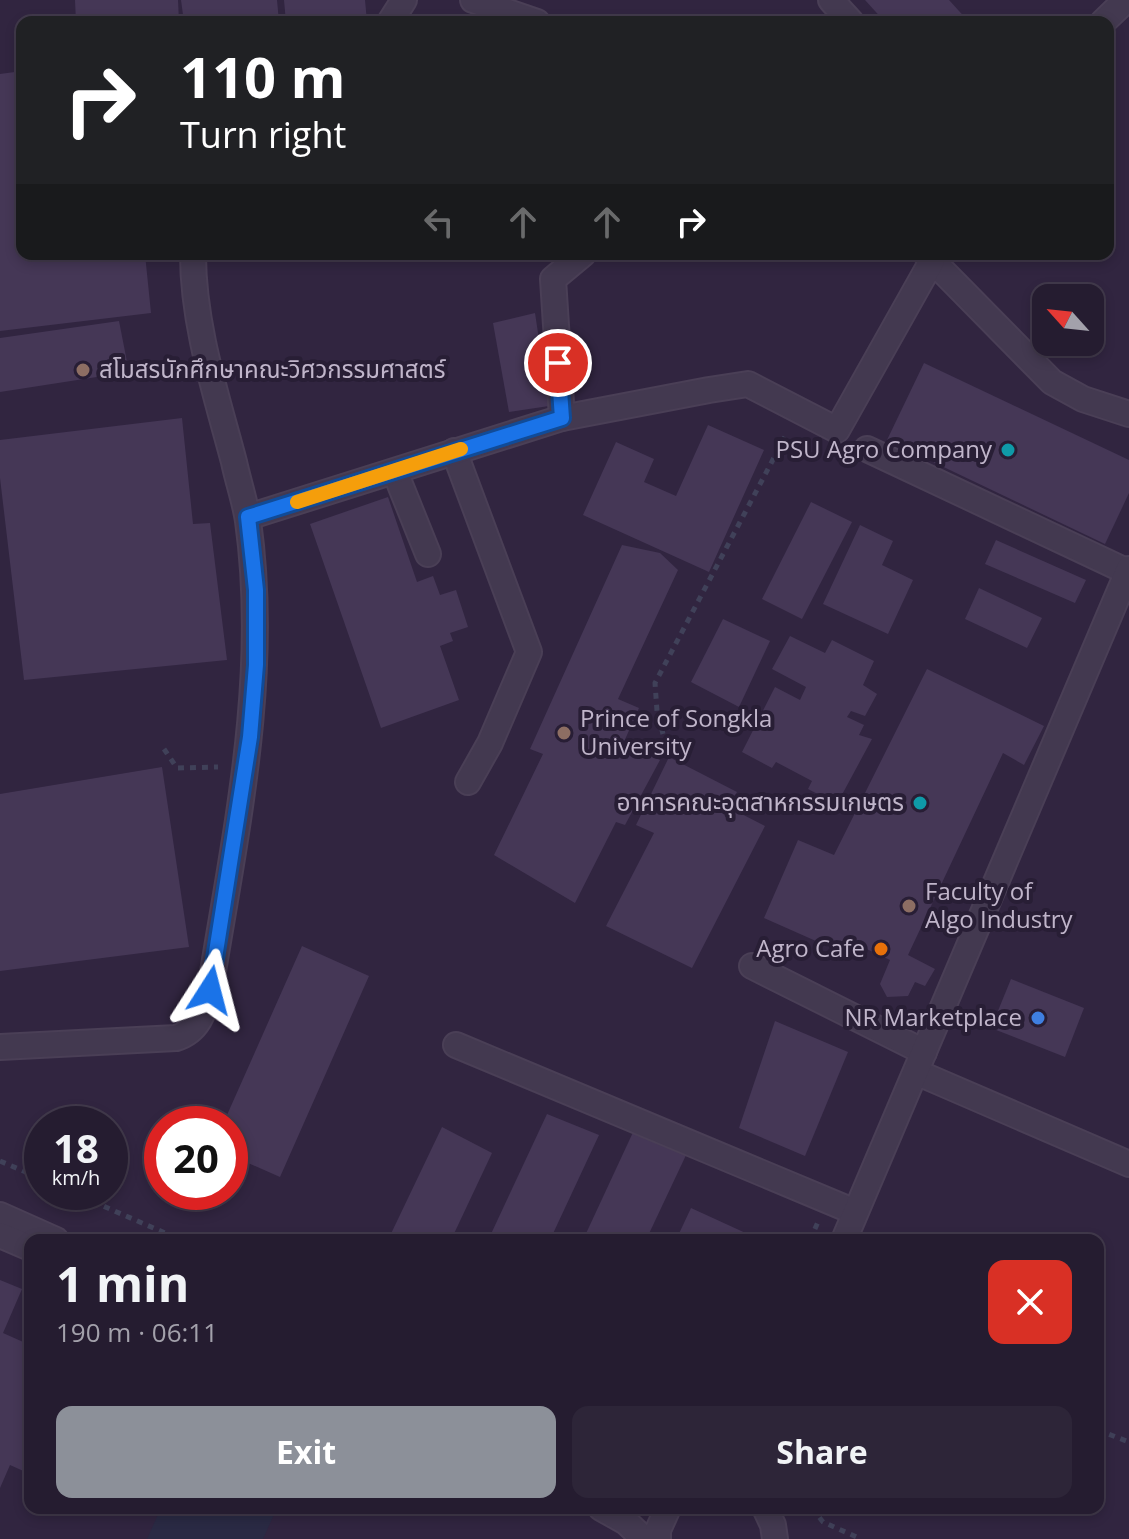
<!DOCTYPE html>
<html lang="en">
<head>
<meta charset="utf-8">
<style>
	:root { --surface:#251c30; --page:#2d2538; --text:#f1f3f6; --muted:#a3a1ab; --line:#423a4c; --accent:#8c9099 }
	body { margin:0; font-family:"Open Sans","Noto Sans Thai",sans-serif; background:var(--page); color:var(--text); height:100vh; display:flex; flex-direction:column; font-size:30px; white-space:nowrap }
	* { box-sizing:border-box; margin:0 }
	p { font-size:26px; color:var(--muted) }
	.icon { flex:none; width:44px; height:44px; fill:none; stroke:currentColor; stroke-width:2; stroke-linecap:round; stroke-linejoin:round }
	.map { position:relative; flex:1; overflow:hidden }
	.details { position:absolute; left:24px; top:1234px; width:1080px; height:280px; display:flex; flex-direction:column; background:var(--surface); border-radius:16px; box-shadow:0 4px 12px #0003,0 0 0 2px var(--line) }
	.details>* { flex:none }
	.top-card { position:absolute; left:16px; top:16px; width:1098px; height:244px; border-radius:16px; box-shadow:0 4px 12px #0003,0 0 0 2px var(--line); background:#202124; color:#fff; overflow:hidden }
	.needle { width:52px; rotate:297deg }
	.controls { position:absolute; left:1032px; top:284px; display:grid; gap:16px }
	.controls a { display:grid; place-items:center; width:72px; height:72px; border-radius:16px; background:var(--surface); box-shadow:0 4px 12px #0003,0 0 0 2px var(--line); font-size:40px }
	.speed { position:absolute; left:24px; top:1106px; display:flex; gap:16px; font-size:40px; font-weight:700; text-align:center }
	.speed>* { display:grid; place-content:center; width:104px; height:104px; border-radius:50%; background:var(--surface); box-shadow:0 4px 12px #0003,0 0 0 2px var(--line); line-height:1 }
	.speed small { font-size:20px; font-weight:400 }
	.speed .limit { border:12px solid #d22; background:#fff; color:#111 }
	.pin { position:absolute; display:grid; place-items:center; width:68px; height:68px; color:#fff; margin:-34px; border:4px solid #fff; border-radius:50%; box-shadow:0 2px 8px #0007 }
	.me { position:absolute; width:88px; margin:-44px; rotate:9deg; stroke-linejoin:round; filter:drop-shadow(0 0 6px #0008) }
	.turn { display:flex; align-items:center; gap:28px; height:168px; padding:0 32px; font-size:36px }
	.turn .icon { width:104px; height:104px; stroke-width:2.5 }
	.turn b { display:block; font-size:56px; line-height:68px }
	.lanes { display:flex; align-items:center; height:76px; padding:0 32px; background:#0003; justify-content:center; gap:40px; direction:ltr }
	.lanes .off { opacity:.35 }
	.round { display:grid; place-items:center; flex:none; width:84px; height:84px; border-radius:16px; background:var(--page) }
	.head { display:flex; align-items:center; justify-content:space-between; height:136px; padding:0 32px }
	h1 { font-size:48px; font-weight:700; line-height:60px }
	.button { display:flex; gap:16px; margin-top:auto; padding:16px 32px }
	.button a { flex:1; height:92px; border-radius:16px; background:var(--accent); color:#fff; font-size:32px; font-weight:700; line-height:92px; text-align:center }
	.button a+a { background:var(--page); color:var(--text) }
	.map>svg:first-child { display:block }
</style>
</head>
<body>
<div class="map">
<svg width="1129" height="1539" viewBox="0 0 1129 1539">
	<rect width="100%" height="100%" fill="#312540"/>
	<polygon fill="#2a2a44" points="161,1508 277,1508 263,1539 147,1539"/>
	<g fill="#453756">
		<polygon points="75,0 178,0 179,22 76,22"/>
		<polygon points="181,0 277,0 279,22 184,22"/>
		<polygon points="284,0 365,0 367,22 286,22"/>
		<polygon points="865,0 949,0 969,22 885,22"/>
		<polygon points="22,71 22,254 145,254 151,313 0,331 0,74"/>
		<polygon points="535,313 549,406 509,412 493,323"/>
		<polygon points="119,321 129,372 0,392 0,338"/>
		<polygon points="924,363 1129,460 1129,493 1105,544 887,440"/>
		<polygon points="182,418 193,524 210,523 227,660 24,680 0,478 0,440"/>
		<polygon points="708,425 764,450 709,572 583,515 616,442 654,459 644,482 676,496"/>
		<polygon points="388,497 417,582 433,576 440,595 456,590 468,627 450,633 453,641 440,646 459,700 381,728 310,524"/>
		<polygon points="811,502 852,522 802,619 762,599"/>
		<polygon points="860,525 893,541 882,565 913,580 888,634 823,604"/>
		<polygon points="996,540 1086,580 1075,603 985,564"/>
		<polygon points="622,545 660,553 678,570 618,699 639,708 623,744 660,760 625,825 616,822 575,903 494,855 543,754 530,749"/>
		<polygon points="979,588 1042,618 1027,648 965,619"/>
		<polygon points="723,619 770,641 739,707 691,682"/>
		<polygon points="790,636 825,653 832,640 874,661 863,685 877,694 865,716 851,711 847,717 864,725 859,735 872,739 837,804 808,789 812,781 776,762 772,768 742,752 775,687 800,700 806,687 772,669"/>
		<polygon points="927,669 1044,726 1024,765 1003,753 908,955 935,969 925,986 915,982 908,996 887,997 880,984 890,960 858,945 852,957 764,918 798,840 834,855"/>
		<polygon points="669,757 737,792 728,807 765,826 692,968 606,926 654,833 636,825"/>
		<polygon points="162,767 189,947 0,971 0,794"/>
		<polygon points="302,946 369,976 280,1177 230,1155 230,1124 223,1124"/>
		<polygon points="1011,979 1084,1008 1065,1057 991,1028"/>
		<polygon points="775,1021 848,1052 805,1156 739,1128"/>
		<polygon points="547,1114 599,1135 550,1240 507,1240 491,1234"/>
		<polygon points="442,1127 492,1153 451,1240 388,1240"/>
		<polygon points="635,1128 687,1153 646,1240 583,1240"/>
		<polygon points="691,1208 750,1235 747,1240 676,1240"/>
		<polygon points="0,1280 22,1289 3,1333 30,1345 30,1474 10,1465 0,1488"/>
	</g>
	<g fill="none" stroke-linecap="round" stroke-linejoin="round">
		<g stroke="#4a3f56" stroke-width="28">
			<g id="minor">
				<polyline points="473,0 537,22"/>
				<polyline points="831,0 851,22"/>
				<polyline points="390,22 404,0"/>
				<polyline points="1103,22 1126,0"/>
				<polyline points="926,254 1052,382 1083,399 1129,414"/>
				<polyline points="562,418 553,279 583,254"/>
				<polyline points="867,449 1128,572"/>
				<polyline points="454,451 529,652 490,743 468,782"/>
				<polyline points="395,472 428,554"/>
				<polyline points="248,517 562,418 709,390 748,384 837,430 932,261"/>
				<polyline points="752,966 924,1052"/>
				<polyline points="456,1045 855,1212"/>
				<path d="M 0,1047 L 176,1038 C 199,1031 204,1011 210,990 C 235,834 270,679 248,521 C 245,501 238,481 234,462 C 216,394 193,325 193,254"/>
				<polyline points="916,1072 1129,1164"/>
				<polyline points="0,1215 56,1240"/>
				<polyline points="0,1235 30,1248"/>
				<polyline points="844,1240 1129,569"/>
				<polyline points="601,1508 626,1522 644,1539"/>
				<polyline points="765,1508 773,1525 775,1539"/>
				<polyline points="658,1539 658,1530 668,1508"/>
			</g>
		</g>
		<g stroke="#404159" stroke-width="5" stroke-dasharray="6 6" stroke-linecap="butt">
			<polyline points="663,734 657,711 655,683 787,433"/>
			<polyline points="164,749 177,768 218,767"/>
			<polyline points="0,1161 42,1179"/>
			<polyline points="71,1192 181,1240"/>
			<polyline points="810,1240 818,1222"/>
			<polyline points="1098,1430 1129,1442"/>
			<polyline points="562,1508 575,1514"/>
			<polyline points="812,1508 823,1522 861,1539"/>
		</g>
		<use href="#minor" stroke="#433950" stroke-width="24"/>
	</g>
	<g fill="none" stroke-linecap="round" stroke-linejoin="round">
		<g stroke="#114b97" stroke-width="20">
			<polyline id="route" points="210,990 250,737 256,665 256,590 248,517 562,418 558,363"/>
		</g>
		<use href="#route" stroke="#1a73e8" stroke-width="14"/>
		<polyline stroke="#f59e0b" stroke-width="14" points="297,502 461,449"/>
	</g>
	<g fill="#8d6e63" stroke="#281e35" stroke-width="3">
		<circle cx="83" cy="370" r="8"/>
		<circle cx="564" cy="733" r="8"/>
		<circle cx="909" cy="906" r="8"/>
	</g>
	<g fill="#0f9aa8" stroke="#281e35" stroke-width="3">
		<circle cx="1008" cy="450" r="8"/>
		<circle cx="920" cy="803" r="8"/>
	</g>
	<circle fill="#e8710a" stroke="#281e35" stroke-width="3" cx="881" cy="949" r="8"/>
	<circle fill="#3f7fe0" stroke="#281e35" stroke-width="3" cx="1038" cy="1018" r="8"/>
	<g text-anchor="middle" stroke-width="8" stroke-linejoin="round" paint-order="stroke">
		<g font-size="24" fill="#c0b5ca" stroke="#281e35" text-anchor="end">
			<text x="99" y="378" text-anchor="start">สโมสรนักศึกษาคณะวิศวกรรมศาสตร์</text>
			<text x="992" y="458">PSU Agro Company</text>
			<text x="580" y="727" text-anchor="start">Prince of Songkla<tspan x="580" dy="28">University</tspan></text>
			<text x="904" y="811">อาคารคณะอุตสาหกรรมเกษตร</text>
			<text x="925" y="900" text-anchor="start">Faculty of<tspan x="925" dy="28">Algo Industry</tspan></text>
			<text x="865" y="957">Agro Cafe</text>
			<text x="1022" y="1026">NR Marketplace</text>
		</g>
	</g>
</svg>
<div class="controls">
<a><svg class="needle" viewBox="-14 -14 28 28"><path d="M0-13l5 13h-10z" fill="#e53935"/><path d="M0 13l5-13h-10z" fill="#a3a1ab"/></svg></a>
</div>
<div class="speed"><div>18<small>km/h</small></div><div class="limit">20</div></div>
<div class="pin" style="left:558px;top:363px;background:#d93025"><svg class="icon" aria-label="arrive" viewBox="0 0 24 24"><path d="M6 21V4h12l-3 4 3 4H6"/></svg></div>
<svg class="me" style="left:210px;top:990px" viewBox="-20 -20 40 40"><path d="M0-17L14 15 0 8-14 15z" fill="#1a73e8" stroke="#fff" stroke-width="4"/></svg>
<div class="top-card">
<div class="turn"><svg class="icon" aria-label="right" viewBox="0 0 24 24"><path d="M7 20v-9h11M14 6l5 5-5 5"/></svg><div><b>110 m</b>Turn right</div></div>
<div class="lanes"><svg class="icon off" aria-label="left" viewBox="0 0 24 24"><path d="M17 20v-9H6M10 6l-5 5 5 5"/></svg><svg class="icon off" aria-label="ahead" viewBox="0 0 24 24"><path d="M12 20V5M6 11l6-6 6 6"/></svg><svg class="icon off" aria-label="ahead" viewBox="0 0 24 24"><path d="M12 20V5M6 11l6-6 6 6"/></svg><svg class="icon" aria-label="right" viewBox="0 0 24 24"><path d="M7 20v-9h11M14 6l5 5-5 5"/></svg></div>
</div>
<section class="details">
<div class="head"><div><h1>1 min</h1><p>190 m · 06:11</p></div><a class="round" style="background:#d93025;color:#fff"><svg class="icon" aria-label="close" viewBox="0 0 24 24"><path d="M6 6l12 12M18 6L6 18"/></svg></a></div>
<div class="button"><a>Exit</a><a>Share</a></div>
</section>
</div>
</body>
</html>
